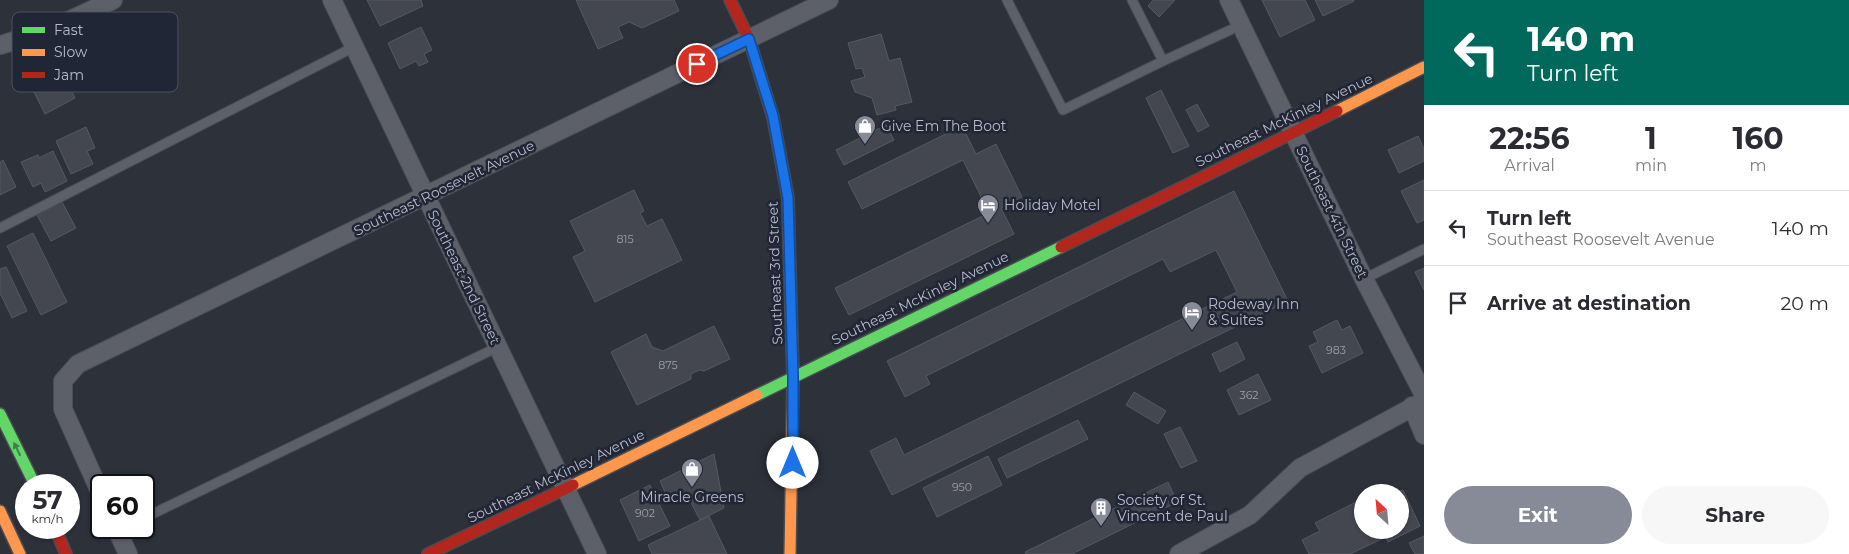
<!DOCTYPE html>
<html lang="en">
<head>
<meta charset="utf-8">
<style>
	:root { --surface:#fff; --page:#f7f7f7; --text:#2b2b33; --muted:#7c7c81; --line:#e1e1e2; --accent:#878b98 }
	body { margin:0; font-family:Montserrat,sans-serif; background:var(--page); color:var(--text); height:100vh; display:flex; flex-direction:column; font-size:19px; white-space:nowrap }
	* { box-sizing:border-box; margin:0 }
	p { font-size:16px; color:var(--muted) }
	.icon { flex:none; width:28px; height:28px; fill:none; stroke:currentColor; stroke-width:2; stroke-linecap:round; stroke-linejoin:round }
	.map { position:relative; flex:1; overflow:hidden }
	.drawer { display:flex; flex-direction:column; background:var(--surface); width:425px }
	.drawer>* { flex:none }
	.top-card { background:#00695c; color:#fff; overflow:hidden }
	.needle { width:32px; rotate:334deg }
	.fabs { position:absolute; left:1354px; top:484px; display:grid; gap:10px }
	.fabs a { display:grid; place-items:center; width:55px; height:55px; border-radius:50%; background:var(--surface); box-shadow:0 1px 4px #0004; font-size:25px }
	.speed { position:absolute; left:15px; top:474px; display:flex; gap:10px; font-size:25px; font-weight:700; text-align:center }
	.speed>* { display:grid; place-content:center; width:65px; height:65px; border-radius:50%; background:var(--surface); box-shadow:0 1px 4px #0004; line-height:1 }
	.speed small { font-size:12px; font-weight:400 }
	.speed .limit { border:2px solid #111; border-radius:8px; background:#fff; color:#111 }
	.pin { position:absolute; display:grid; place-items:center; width:42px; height:42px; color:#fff; margin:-21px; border:2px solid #fff; border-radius:50%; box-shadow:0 1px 5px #0007 }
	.me { position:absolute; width:55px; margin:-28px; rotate:0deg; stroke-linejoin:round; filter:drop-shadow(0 0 4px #0008) }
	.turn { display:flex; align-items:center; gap:18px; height:105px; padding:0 20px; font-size:22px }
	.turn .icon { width:65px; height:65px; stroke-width:2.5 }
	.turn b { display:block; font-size:35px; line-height:42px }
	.eta { display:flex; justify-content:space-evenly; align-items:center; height:85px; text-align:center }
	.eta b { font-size:30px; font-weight:700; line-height:35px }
	.action { display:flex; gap:10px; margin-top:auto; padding:10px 20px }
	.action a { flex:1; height:58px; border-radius:30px; background:var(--accent); color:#fff; font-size:20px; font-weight:700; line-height:58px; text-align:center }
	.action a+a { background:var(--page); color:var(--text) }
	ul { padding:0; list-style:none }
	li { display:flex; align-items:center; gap:15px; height:75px; padding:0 20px; border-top:1px solid var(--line) }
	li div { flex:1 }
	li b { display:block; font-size:19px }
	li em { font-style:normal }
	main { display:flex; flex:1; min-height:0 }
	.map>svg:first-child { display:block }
</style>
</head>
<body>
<main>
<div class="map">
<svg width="1424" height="554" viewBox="0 0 1424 554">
	<rect width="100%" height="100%" fill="#2d313a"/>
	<g fill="#44474f" stroke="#555961">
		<polygon points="367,0 421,0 423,6 380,26"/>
		<polygon points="576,0 674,0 679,11 642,28 629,22 618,27 623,38 598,49"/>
		<polygon points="1153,0 1175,0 1159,17 1148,6"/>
		<polygon points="1262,0 1305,0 1315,20 1280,37"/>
		<polygon points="1315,0 1354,0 1354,1 1323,16"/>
		<polygon points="421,27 432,50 424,54 428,62 419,66 416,61 400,69 388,43"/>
		<polygon points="881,34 889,61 900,58 912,102 895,106 896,110 877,115 872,98 855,92 851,81 865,77 862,68 856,69 848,43"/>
		<polygon points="62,72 75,98 45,114 32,88"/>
		<polygon points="1161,90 1189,146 1173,153 1146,98"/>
		<polygon points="1197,104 1209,126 1198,132 1186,110"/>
		<polygon points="886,125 894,140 844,165 836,150"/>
		<polygon points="962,126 976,154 996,144 1022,197 1001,208 1014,234 849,315 835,288 989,213 963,160 862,209 848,182"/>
		<polygon points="86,127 95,148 87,151 93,164 71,174 56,141"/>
		<polygon points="1418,136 1424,149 1424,161 1399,173 1388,150"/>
		<polygon points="53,151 67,181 45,192 41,183 33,187 21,162 38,155 39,158"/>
		<polygon points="3,160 16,187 0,195 0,162"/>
		<polygon points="1424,180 1424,220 1417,223 1401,191"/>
		<polygon points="634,190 644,211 640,213 647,226 662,219 682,260 595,302 573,257 585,251 570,221"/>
		<polygon points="1234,191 1288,301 892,495 870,451 896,438 904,455 1237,292 1216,250 1170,272 1163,259 926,376 930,384 905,397 887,361"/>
		<polygon points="62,202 76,228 51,241 37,215"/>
		<polygon points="33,233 67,302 41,315 7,246"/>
		<polygon points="6,267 27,311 12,318 0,293 0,269"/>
		<polygon points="1424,268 1424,290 1415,272"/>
		<polygon points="1337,320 1342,330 1350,326 1363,353 1322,373 1309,346 1318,342 1313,332"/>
		<polygon points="714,326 730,359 704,371 699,370 691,374 691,379 637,405 611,352 646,334 652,347 663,351"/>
		<polygon points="1237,342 1245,359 1220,372 1212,354"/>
		<polygon points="1258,374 1271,400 1239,415 1227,390"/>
		<polygon points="1134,392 1166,411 1158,424 1126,405"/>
		<polygon points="1078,420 1088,439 1007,478 998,459"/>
		<polygon points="1180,427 1197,461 1181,468 1164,434"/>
		<polygon points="714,454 724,508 700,520 687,495 670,503 660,481"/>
		<polygon points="988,456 1002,485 937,517 923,488"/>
		<polygon points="1168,482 1177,502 1072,554 1026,554 1025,552"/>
		<polygon points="650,485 670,526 639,541 620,500"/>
		<polygon points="1403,490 1420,526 1388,542 1386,537 1350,554 1309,554 1302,540 1320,531 1315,523 1362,499 1362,530 1400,530 1400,492 1397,492"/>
		<polygon points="709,516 727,554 652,554 648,545"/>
		<polygon points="1424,536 1424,554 1415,554 1409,543"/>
	</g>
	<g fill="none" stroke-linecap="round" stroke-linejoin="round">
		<g stroke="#494c53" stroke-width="11">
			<g id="lane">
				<polyline points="1007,0 1063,110 1163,61"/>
				<polyline points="1132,0 1163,61 1241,25"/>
				<polyline points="0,228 354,47"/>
				<polyline points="1364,279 1424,249"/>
				<polyline points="144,518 498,347"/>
			</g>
		</g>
		<g stroke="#494c53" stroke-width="20">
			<g id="street">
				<polyline points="332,0 597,554"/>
				<polyline points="1229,0 1364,279 1424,395"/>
				<polyline points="1,45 51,29 113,0"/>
				<polyline points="1412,406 1424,435"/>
				<polyline points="101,494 63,409 63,381 78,364 829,0"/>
				<polyline points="116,528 128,554"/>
				<polyline points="1179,554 1250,515 1300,468 1424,401"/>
			</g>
		</g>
		<g stroke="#494c53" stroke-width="14">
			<g id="fast">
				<polyline points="757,395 1061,247"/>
				<polyline points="0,414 35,485"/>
			</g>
		</g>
		<g stroke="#494c53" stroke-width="14">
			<g id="slow">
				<polyline points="1337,111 1424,67"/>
				<polyline points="789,238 793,377 790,554"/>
				<polyline points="573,485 757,395"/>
				<polyline points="0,511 20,554"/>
			</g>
		</g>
		<g stroke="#494c53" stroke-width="14">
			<g id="jam">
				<polyline points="730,0 749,39 773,117 788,198 789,238"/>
				<polyline points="1061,247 1337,111"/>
				<polyline points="55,528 66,554"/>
				<polyline points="428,554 573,485"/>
			</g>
		</g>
		<use href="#lane" stroke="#5d6068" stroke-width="9"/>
		<use href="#street" stroke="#5d6068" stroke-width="18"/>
		<use href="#fast" stroke="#63d668" stroke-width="11"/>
		<use href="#slow" stroke="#ff974d" stroke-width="11"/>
		<use href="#jam" stroke="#b3261e" stroke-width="11"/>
	</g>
	<defs><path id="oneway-solid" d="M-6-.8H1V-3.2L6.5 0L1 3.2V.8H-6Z" transform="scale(1.25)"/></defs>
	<use fill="#427e4e" href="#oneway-solid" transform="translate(17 449) rotate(-116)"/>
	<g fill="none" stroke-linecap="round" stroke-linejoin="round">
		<g stroke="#114b97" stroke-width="12">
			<polyline id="route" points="697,64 749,39 773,116 788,198 793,377 793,463"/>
		</g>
		<use href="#route" stroke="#1a73e8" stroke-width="9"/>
	</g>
	<defs>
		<g id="shop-pin" transform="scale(1.125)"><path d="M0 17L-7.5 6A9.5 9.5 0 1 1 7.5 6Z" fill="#878b98" stroke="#202635"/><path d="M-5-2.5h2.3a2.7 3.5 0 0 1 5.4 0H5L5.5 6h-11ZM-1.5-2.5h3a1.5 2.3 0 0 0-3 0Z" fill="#fff"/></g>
		<g id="hotel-pin" transform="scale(1.125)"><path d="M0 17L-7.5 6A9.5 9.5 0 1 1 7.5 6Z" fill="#878b98" stroke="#202635"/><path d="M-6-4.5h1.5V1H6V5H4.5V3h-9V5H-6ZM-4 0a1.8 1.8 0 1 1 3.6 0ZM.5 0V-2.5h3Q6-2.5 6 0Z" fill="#fff"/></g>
		<g id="building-pin" transform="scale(1.125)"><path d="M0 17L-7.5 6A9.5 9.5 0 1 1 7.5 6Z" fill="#878b98" stroke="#202635"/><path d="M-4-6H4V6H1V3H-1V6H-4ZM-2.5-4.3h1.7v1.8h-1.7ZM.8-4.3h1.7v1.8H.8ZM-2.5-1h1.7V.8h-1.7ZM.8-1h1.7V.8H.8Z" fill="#fff"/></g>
	</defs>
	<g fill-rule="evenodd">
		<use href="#shop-pin" x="865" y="126"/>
		<use href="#hotel-pin" x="988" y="205"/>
		<use href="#hotel-pin" x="1192" y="312"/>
		<use href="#shop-pin" x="692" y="469"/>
		<use href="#building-pin" x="1101" y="508"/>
	</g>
	<g text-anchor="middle" stroke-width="5" stroke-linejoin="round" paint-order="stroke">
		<g font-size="11" fill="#9b9fab">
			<text x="625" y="243">815</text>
			<text x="1336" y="354">983</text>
			<text x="668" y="369">875</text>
			<text x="1249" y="399">362</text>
			<text x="962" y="491">950</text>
			<text x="645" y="517">902</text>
		</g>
		<g font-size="14" fill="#b8bcca" stroke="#202635">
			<text transform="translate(1284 120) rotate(-26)" y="5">Southeast McKinley Avenue</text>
			<text transform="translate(444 188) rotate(-26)" y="5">Southeast Roosevelt Avenue</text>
			<text transform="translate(1332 212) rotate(64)" y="5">Southeast 4th Street</text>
			<text transform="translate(775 273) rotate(-92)" y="5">Southeast 3rd Street</text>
			<text transform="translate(464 277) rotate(64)" y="5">Southeast 2nd Street</text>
			<text transform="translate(920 298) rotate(-26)" y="5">Southeast McKinley Avenue</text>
			<text transform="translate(556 476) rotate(-26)" y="5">Southeast McKinley Avenue</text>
		</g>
		<g font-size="14" fill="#b8bcca" stroke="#202635" text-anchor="start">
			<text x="881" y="131">Give Em The Boot</text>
			<text x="1004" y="210">Holiday Motel</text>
			<text x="1208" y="309">Rodeway Inn<tspan x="1208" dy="16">&amp; Suites</tspan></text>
			<text x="692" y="502" text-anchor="middle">Miracle Greens</text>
			<text x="1117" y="505">Society of St.<tspan x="1117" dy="16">Vincent de Paul</tspan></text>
		</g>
	</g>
	<rect x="12" y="12" width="166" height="80" rx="8" fill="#202635" stroke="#4e5362" stroke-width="1"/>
	<rect x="22" y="27" width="23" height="6" fill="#63d668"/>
	<rect x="22" y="49" width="23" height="7" fill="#ff974d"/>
	<rect x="22" y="72" width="23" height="6" fill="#b3261e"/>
	<g font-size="14" fill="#b8bcca">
		<text x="54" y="35">Fast</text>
		<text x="54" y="57">Slow</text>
		<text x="54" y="80">Jam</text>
	</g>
</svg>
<div class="fabs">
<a><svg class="needle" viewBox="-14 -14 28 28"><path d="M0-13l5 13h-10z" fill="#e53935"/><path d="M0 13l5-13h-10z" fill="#7c7c81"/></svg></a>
</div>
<div class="speed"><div>57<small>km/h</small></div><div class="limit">60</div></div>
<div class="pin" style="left:697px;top:64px;background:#d93025"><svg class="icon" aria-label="arrive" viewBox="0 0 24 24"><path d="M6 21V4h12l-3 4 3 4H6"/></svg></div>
<svg class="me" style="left:793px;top:463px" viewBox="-20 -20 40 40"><circle r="19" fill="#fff"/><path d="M0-13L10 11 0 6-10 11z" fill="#1a73e8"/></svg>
</div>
<section class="drawer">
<div class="top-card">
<div class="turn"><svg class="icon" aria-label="left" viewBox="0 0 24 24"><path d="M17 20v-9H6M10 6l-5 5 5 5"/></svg><div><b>140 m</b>Turn left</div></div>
</div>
<div class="eta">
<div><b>22:56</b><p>Arrival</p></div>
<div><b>1</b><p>min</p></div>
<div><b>160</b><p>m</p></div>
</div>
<ul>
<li><svg class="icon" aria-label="left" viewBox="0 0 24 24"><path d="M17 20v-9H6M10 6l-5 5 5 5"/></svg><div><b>Turn left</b><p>Southeast Roosevelt Avenue</p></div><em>140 m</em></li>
<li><svg class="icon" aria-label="arrive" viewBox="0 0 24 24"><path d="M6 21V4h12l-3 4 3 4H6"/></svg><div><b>Arrive at destination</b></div><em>20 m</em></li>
</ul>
<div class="action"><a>Exit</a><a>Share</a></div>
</section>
</main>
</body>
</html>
